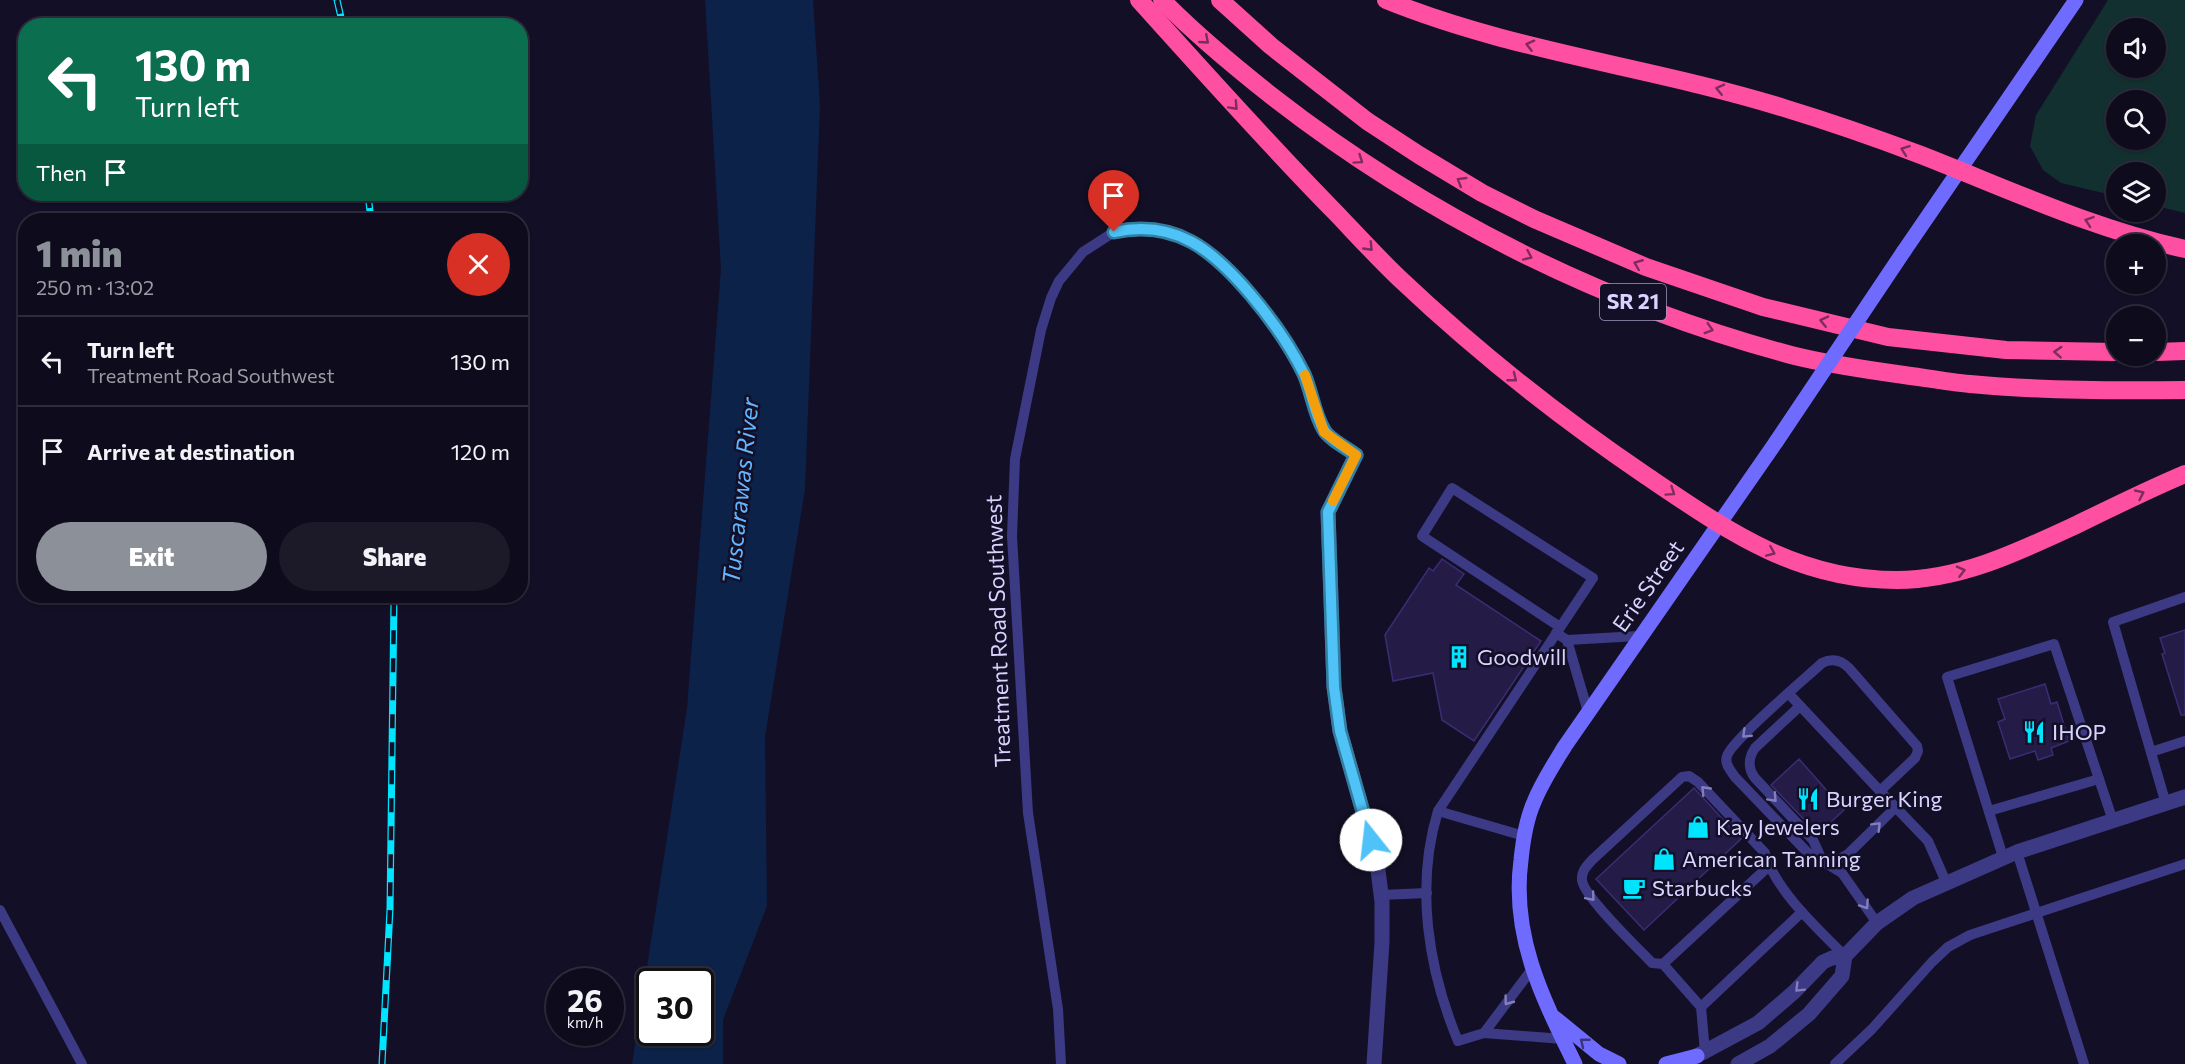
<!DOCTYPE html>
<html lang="en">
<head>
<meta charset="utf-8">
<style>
	:root { --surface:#0e0b1c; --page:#1c1929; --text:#f1f3f6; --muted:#9b9ba3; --line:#2e2b3b; --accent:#8c9099 }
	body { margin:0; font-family:Commissioner,sans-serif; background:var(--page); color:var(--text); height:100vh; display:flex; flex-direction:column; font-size:22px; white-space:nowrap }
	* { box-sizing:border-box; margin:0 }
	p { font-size:20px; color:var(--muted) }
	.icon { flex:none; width:33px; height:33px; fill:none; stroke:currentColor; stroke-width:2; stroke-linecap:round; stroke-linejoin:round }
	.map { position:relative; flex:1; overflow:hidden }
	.details { position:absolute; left:18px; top:213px; width:510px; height:390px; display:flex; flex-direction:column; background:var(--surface); border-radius:24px; box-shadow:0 2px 4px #0004,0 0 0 2px var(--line) }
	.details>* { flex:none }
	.hud { position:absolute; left:18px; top:18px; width:510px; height:183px; border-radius:24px; box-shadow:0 2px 4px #0004,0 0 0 2px var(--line); background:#0b6e4f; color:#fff; overflow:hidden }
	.controls { position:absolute; left:2106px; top:18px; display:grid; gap:12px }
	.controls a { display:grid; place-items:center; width:60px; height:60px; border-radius:50%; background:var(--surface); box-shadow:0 2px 4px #0004,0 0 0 2px var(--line); font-size:30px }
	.speed { position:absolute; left:546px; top:968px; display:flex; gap:12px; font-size:30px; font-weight:700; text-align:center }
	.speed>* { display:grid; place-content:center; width:78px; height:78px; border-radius:50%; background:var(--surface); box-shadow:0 2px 4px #0004,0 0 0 2px var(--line); line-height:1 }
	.speed small { font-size:15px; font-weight:400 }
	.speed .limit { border:3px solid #111; border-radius:9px; background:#fff; color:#111 }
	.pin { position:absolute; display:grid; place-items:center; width:51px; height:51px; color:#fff; margin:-62px -26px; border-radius:50% 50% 50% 0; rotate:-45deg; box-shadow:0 0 6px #0007 }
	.pin .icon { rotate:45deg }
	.me { position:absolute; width:66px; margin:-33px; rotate:344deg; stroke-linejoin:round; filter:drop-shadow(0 0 4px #0008) }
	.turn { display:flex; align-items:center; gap:21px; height:126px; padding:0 18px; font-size:27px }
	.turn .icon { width:78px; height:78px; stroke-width:2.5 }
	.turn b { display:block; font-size:42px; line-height:51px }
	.then { display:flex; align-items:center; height:57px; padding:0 18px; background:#0003; gap:12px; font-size:22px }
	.round { display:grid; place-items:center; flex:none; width:63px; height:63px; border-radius:32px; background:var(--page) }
	.summary { display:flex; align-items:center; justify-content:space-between; height:102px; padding:0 18px }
	h1 { font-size:36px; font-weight:800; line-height:45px; color:var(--accent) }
	.cta { display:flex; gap:12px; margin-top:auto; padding:12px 18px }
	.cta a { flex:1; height:69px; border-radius:36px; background:var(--accent); color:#fff; font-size:24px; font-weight:800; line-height:69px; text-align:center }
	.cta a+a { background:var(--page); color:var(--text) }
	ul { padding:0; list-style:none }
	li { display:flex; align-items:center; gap:18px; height:90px; padding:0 18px; border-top:2px solid var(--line) }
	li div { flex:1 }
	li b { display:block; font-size:22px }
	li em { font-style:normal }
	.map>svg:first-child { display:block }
</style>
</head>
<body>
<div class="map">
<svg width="2185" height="1064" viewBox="0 0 2185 1064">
	<rect width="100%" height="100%" fill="#130f26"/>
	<path fill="#12302f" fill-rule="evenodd" d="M 2108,0 L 2185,0 L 2185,213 L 2156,206 L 2156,172 L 2116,172 L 2116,196 L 2061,183 L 2043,170 L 2030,146 L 2036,115 ZM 2116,28 L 2156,28 L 2156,68 L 2116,68 ZM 2156,100 L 2156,140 L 2116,140 L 2116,100 Z"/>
	<path fill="#0c2248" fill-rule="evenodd" d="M 705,0 L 813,0 L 820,105 L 805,489 L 765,737 L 767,906 L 723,1020 L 723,1064 L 632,1064 L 687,708 L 721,269 ZM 650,981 L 700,981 L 700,1032 L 650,1032 Z"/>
	<g fill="#241b47" stroke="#3b2d73" stroke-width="1.5">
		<polygon points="1442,559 1464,574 1456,585 1541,641 1474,741 1442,720 1433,673 1393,681 1385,635 1429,568 1433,571"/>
		<polygon points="2185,630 2185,715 2181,715 2162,654 2165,653 2160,638"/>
		<polygon points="2045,684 2051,704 2057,702 2069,741 2051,748 2053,755 2038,760 2035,751 2010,759 1998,722 2005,719 1998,699"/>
		<polygon points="1799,759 1844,810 1818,834 1771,785"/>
		<polygon points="1694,788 1741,839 1644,930 1596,879"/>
	</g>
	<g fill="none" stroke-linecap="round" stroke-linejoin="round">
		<g stroke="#3d3a85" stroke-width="10">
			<path d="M 1560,627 L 1422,536 L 1452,488 L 1593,578 L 1438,811 C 1415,886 1428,969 1458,1041 L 1484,1033 L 1563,1039"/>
			<polyline points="1556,633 1567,640 1639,636"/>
			<polyline points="1567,640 1588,712"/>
			<path d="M 1789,694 L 1880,791 L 1915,758 L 1918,751 L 1917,746 L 1849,668 C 1841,660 1832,658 1822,663 C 1806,678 1731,741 1727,756 C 1724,764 1731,771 1735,777 L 1807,852 L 1842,873 L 1877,923"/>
			<path d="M 1800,706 L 1755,748 C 1748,758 1748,769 1755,778 L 1813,840 L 1822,860"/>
			<polyline points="2151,752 2185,741"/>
			<polyline points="1880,791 1928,841 1946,882"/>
			<polyline points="2166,804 2113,622 2185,597"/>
			<polyline points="1438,811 1524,836"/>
			<polyline points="1989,811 2099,779"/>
			<polyline points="2017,852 2084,1064"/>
			<polyline points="2003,857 1947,677 2054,644 2113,821"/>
			<polyline points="1822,860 1839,859 1848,854 1896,807"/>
			<polyline points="1381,895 1427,893"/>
			<polyline points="0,910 82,1064"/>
			<polyline points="1663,964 1769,866"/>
			<polyline points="1701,1007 1802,912"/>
			<polyline points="1484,1033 1532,969"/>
			<path d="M 1705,1052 L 1701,1007 L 1663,964 L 1652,963 C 1639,949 1583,896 1582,880 C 1581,871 1587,866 1592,860 L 1682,777 L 1689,776 L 1698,782 L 1765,853 C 1775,890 1818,929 1845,956"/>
			<polyline points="1061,1064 1058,1009 1028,813 1012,536 1015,459 1041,330 1051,298 1059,281 1083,252 1114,232 1134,228 1151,229 1183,238 1202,247 1231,272 1284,337 1305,376 1324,432 1356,455"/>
			<polyline points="1835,1064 1872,1029 1932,962 1948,947 1970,935 2185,864"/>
		</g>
		<g stroke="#3d3a85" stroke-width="15">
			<polyline points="1356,455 1328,512 1334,687 1340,731 1377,862 1382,902 1382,942 1374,1064"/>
			<polyline points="1687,1061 1758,1023 1794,992 1823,962 1832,958 1845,956 1877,923 1913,898 2017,852 2185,797"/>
			<polyline points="1738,1064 1770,1046 1809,1014 1842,976 1845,956"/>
		</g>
		<g stroke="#6f6bff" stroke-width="15">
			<polyline points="1904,251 2076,0"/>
			<polyline points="1555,1018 1599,1054 1619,1064"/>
			<path d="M 1575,1064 C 1542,997 1511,936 1521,860 C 1523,840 1526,820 1534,802 C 1542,782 1554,764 1565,746 L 1776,442"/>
			<polyline points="1666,1064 1697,1056"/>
		</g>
		<g stroke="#ff4fa3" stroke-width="18">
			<path d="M 1139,0 C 1204,72 1268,144 1336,213 C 1357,235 1377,257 1399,278 C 1475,350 1558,416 1645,475 C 1725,529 1795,580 1897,580 C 1960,580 2018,552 2074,526 C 2111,508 2147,490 2185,474"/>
			<path d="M 1162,0 C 1196,35 1235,67 1273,97 C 1426,216 1604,305 1791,355 C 1826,364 1862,369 1897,374 C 1921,377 1946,382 1970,384 C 2041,391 2114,391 2185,390"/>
			<polyline points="1220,0 1271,46 1367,121 1419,155 1482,193 1534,219 1646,267 1763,307 1888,337 2006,350 2116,352"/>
			<path d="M 1386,0 C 1514,52 1652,67 1784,108 C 1830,122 1876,138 1921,155 C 2008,189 2093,229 2185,249"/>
			<polyline points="2156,352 2185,351"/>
		</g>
		<g stroke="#00e5ff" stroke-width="7">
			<g id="rail">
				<polyline points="337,0 343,26"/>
				<polyline points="368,194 371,220"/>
				<polyline points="382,1064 390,909 394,596"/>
			</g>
		</g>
		<use href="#rail" stroke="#130f26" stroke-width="4.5" stroke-dasharray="14" stroke-linecap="butt"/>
		<polyline stroke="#6f6bff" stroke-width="15" points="1776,442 1904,251"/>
	</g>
	<defs><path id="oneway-chevron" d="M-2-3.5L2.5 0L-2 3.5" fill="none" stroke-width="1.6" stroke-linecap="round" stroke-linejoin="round" transform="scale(1.5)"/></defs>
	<g stroke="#7d2c5e">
		<use href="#oneway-chevron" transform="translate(1205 40) rotate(41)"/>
		<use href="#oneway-chevron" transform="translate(1530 45) rotate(-166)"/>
		<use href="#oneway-chevron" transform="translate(1720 89) rotate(-167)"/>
		<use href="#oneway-chevron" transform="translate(1234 106) rotate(47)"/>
		<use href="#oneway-chevron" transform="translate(1905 150) rotate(-160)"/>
		<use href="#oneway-chevron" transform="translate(1359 160) rotate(34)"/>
		<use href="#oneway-chevron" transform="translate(1461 181) rotate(-149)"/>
		<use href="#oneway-chevron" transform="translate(2089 221) rotate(-161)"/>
		<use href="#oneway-chevron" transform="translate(1369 247) rotate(46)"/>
		<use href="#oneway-chevron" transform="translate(1528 256) rotate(24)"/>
		<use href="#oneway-chevron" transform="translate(1638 264) rotate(-158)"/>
		<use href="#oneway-chevron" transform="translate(1824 321) rotate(-167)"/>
		<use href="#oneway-chevron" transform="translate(1709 329) rotate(17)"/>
		<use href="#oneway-chevron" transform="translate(2058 352) rotate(-177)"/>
		<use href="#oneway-chevron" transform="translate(1513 378) rotate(38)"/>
		<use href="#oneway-chevron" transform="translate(1671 492) rotate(34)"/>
		<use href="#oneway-chevron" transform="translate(2140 494) rotate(-25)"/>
		<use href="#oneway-chevron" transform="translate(1771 552) rotate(23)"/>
		<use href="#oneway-chevron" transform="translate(1961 571) rotate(-14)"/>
	</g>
	<g stroke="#837fbc">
		<use href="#oneway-chevron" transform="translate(1746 734) rotate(136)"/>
		<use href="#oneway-chevron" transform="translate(1705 790) rotate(-134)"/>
		<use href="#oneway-chevron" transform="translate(1773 798) rotate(47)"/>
		<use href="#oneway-chevron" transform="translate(1877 826) rotate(-45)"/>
		<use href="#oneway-chevron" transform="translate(1591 897) rotate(50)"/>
		<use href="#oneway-chevron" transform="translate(1865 905) rotate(56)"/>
		<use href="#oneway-chevron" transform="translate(1799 988) rotate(135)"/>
		<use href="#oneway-chevron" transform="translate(1508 1001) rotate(127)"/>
	</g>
	<use stroke="#38347d" href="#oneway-chevron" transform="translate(1584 1042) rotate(-141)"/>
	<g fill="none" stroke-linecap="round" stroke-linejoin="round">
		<g stroke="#337fa1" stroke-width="15">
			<path id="route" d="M 1114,232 C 1176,219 1213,250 1251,295 C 1272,320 1290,345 1304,374 C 1312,392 1314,414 1324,430 C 1328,438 1348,449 1356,455 L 1328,512 L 1334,687 L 1340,731 L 1371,840"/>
		</g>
		<use href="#route" stroke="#4fc3f7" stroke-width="10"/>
		<polyline stroke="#f59e0b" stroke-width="10" points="1305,375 1324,432 1356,455 1333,501"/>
	</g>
	<defs>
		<g id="building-bare" transform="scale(1.8)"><path d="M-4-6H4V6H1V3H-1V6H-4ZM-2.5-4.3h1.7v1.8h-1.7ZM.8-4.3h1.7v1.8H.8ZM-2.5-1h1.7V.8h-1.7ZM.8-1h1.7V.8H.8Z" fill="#00e5ff" stroke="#130f26" stroke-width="2.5" paint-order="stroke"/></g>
		<g id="restaurant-bare" transform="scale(1.8)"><path d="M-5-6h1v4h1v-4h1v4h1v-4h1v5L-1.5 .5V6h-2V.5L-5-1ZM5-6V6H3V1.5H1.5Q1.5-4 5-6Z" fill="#00e5ff" stroke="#130f26" stroke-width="2.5" paint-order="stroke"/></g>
		<g id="shop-bare" transform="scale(1.8)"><path d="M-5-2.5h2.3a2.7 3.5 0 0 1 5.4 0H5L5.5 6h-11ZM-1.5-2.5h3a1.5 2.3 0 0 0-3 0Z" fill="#00e5ff" stroke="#130f26" stroke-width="2.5" paint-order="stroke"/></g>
		<g id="cafe-bare" transform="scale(1.8)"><path d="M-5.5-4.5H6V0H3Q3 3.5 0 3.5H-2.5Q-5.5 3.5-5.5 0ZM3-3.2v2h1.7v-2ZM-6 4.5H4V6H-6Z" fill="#00e5ff" stroke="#130f26" stroke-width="2.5" paint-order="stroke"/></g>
	</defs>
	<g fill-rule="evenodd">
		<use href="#building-bare" x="1459" y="657"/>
		<use href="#restaurant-bare" x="2034" y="732"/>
		<use href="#restaurant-bare" x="1808" y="799"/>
		<use href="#shop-bare" x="1698" y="827"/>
		<use href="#shop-bare" x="1664" y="859"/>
		<use href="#cafe-bare" x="1634" y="888"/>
	</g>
	<g text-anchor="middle" stroke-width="5" stroke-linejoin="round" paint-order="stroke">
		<rect fill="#130f26" stroke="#9e99be" stroke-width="1.5" x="1600" y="284" width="66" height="36" rx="4.5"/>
		<g font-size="21" font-weight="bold" fill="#d9d4ff">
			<text x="1633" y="309">SR 21</text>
		</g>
		<g font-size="22" fill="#d9d4ff" stroke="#130f26">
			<text transform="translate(1648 586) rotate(-55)" y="8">Erie Street</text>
			<text transform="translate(998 631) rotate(-92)" y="8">Treatment Road Southwest</text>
		</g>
		<g font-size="22" fill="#d9d4ff" stroke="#130f26" text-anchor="start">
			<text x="1477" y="665">Goodwill</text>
			<text x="2052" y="740">IHOP</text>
			<text x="1826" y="807">Burger King</text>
			<text x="1716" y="835">Kay Jewelers</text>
			<text x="1682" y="867">American Tanning</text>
			<text x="1652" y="896">Starbucks</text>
		</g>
		<g font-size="24" font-style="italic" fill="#62b6ff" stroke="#130f26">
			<text transform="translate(741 491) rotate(-84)" y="8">Tuscarawas River</text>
		</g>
	</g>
</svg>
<div class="controls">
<a><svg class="icon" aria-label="sound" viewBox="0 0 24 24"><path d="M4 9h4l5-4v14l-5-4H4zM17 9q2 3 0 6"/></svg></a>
<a><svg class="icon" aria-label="search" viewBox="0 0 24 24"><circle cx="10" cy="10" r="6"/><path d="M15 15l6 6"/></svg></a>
<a><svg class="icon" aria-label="layers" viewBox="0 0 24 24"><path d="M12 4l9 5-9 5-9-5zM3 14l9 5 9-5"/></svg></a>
<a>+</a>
<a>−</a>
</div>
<div class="speed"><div>26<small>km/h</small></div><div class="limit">30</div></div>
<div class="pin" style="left:1114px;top:232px;background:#d93025"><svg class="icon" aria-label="arrive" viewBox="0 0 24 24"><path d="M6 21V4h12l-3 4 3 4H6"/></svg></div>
<svg class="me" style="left:1371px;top:840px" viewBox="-20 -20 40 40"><circle r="19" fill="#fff"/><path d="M0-13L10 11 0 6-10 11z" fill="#4fc3f7"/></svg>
<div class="hud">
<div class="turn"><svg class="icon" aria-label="left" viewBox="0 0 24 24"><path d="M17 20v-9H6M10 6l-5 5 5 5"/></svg><div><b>130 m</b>Turn left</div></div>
<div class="then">Then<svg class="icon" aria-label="arrive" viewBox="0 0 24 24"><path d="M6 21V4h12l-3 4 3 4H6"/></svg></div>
</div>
<section class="details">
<div class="summary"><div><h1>1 min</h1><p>250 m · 13:02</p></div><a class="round" style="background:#d93025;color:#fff"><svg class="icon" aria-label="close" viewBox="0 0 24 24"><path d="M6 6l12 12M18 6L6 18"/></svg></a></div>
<ul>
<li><svg class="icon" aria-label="left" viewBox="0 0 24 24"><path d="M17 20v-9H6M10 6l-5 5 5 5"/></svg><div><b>Turn left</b><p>Treatment Road Southwest</p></div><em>130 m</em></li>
<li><svg class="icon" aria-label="arrive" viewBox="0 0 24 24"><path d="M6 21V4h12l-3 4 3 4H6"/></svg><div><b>Arrive at destination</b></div><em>120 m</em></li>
</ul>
<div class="cta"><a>Exit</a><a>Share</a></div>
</section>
</div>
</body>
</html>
